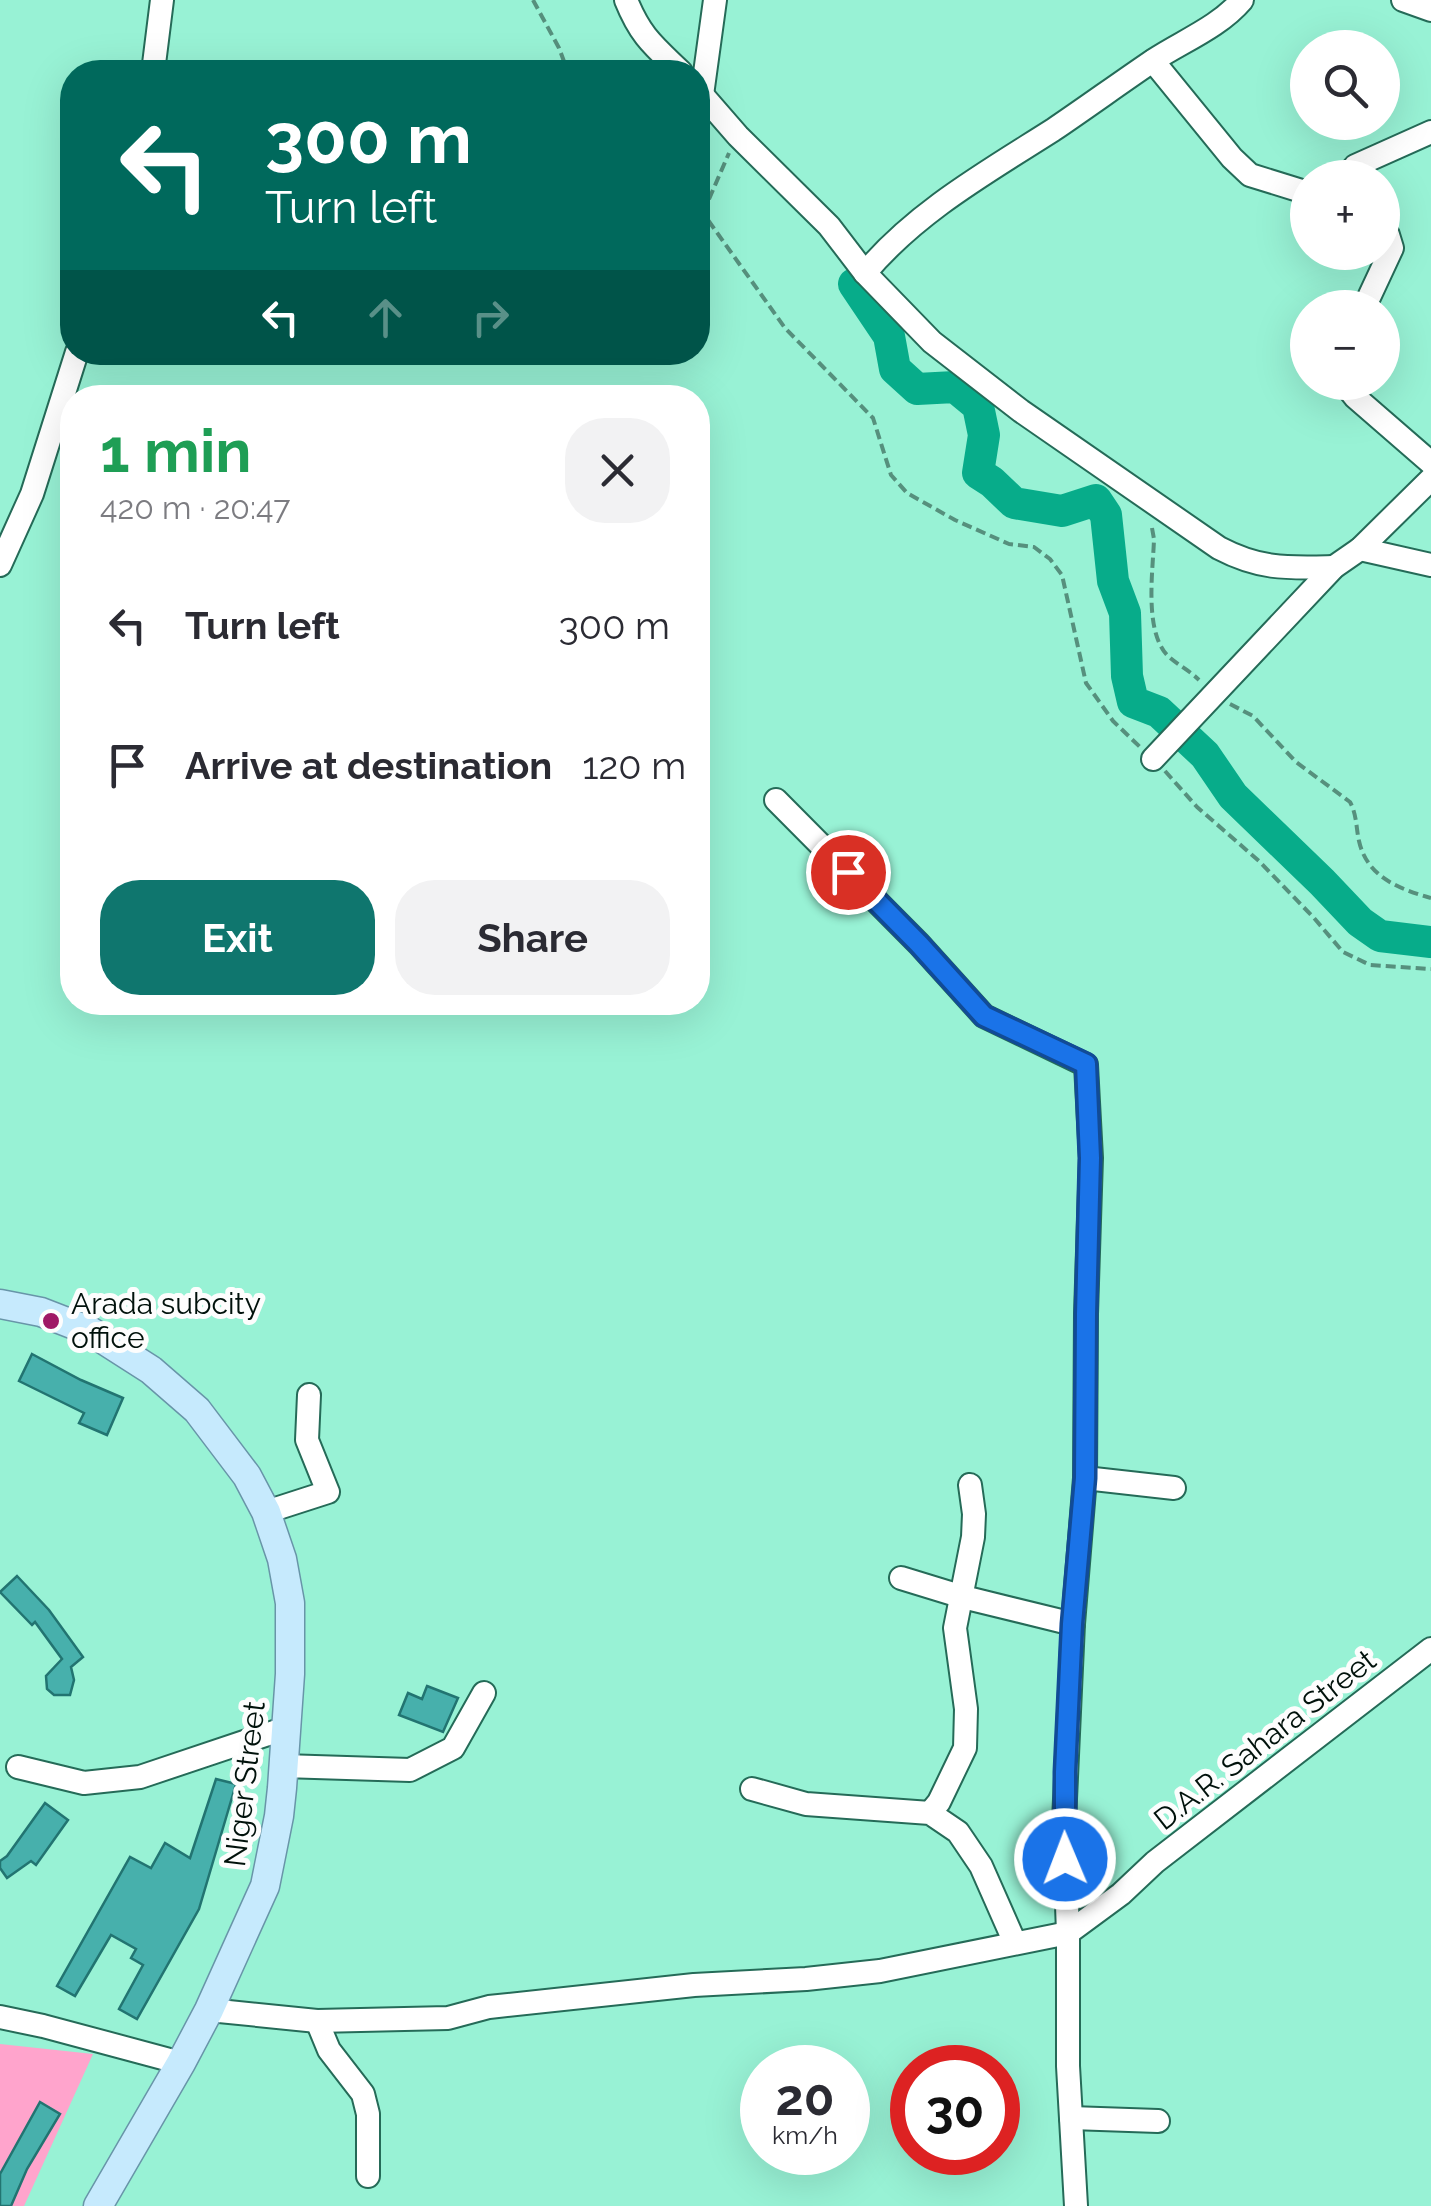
<!DOCTYPE html>
<html lang="en">
<head>
<meta charset="utf-8">
<style>
	:root { --surface:#fff; --page:#f2f2f3; --text:#2b2b33; --muted:#7c7c81; --accent:#0f766e }
	body { margin:0; font-family:Raleway,sans-serif; background:var(--page); color:var(--text); height:100vh; display:flex; flex-direction:column; font-size:38px; white-space:nowrap }
	* { box-sizing:border-box; margin:0 }
	p { font-size:32px; color:var(--muted) }
	.icon { flex:none; width:55px; height:55px; fill:none; stroke:currentColor; stroke-width:2; stroke-linecap:round; stroke-linejoin:round }
	.map { position:relative; flex:1; overflow:hidden }
	.drawer { position:absolute; left:60px; top:385px; width:650px; height:630px; display:flex; flex-direction:column; background:var(--surface); border-radius:40px; box-shadow:0 10px 40px #0002 }
	.drawer>* { flex:none }
	.guide { position:absolute; left:60px; top:60px; width:650px; height:305px; border-radius:40px; box-shadow:0 10px 40px #0002; background:#00695c; color:#fff; overflow:hidden }
	.buttons { position:absolute; left:1290px; top:30px; display:grid; gap:20px }
	.buttons a { display:grid; place-items:center; width:110px; height:110px; border-radius:50%; background:var(--surface); box-shadow:0 10px 40px #0002; font-size:50px }
	.speed { position:absolute; left:740px; top:2045px; display:flex; gap:20px; font-size:50px; font-weight:700; text-align:center }
	.speed>* { display:grid; place-content:center; width:130px; height:130px; border-radius:50%; background:var(--surface); box-shadow:0 10px 40px #0002; line-height:1 }
	.speed small { font-size:25px; font-weight:400 }
	.speed .limit { border:15px solid #d22; background:#fff; color:#111 }
	.pin { position:absolute; display:grid; place-items:center; width:85px; height:85px; color:#fff; margin:-42px; border:5px solid #fff; border-radius:50%; box-shadow:0 2px 10px #0007 }
	.me { position:absolute; width:110px; margin:-55px; rotate:359deg; stroke-linejoin:round; filter:drop-shadow(0 0 8px #0008) }
	.turn { display:flex; align-items:center; gap:35px; height:210px; padding:0 40px; font-size:45px }
	.turn .icon { width:130px; height:130px; stroke-width:2.5 }
	.turn b { display:block; font-size:70px; line-height:85px }
	.lanes { display:flex; align-items:center; height:95px; padding:0 40px; background:#0003; justify-content:center; gap:50px; direction:ltr }
	.lanes .off { opacity:.35 }
	.round { display:grid; place-items:center; flex:none; width:105px; height:105px; border-radius:40px; background:var(--page) }
	.head { display:flex; align-items:center; justify-content:space-between; height:170px; padding:0 40px }
	h1 { font-size:60px; font-weight:700; line-height:75px; color:#1e9e55 }
	.primary-button { display:flex; gap:20px; margin-top:auto; padding:20px 40px }
	.primary-button a { flex:1; height:115px; border-radius:40px; background:var(--accent); color:#fff; font-size:40px; font-weight:700; line-height:115px; text-align:center }
	.primary-button a+a { background:var(--page); color:var(--text) }
	ul { padding:0; list-style:none }
	li { display:flex; align-items:center; gap:30px; height:140px; padding:0 40px }
	li div { flex:1 }
	li b { display:block; font-size:38px }
	li em { font-style:normal }
	.map>svg:first-child { display:block }
</style>
</head>
<body>
<div class="map">
<svg width="1431" height="2206" viewBox="0 0 1431 2206">
	<rect width="100%" height="100%" fill="#98f2d5"/>
	<polygon fill="#ffa4cc" points="0,2044 93,2054 24,2206 0,2206"/>
	<g fill="none" stroke-linecap="round" stroke-linejoin="round">
		<polyline stroke="#07ac8a" stroke-width="32" points="854,284 889,336 895,369 917,389 955,387 978,406 984,435 978,473 992,482 1014,503 1062,511 1096,500 1106,515 1113,581 1125,613 1127,676 1133,702 1159,712 1205,755 1233,796 1322,882 1360,922 1380,936 1431,942"/>
	</g>
	<g fill="#47b0ac" stroke="#227471" stroke-width="2.5">
		<polygon points="32,1354 81,1380 123,1398 107,1435 79,1423 84,1413 19,1381"/>
		<polygon points="17,1576 49,1610 83,1657 71,1667 74,1680 70,1695 54,1695 47,1689 46,1676 62,1659 35,1622 32,1625 0,1592"/>
		<polygon points="427,1686 458,1698 443,1732 399,1715 408,1693 422,1699"/>
		<polygon points="216,1779 236,1784 199,1909 137,2019 119,2009 143,1965 131,1958 136,1949 111,1935 75,1996 57,1986 130,1857 151,1868 165,1843 190,1858"/>
		<polygon points="45,1803 68,1820 36,1865 31,1861 7,1878 0,1868 0,1861 7,1856"/>
		<polygon points="40,2102 60,2114 27,2169 11,2206 0,2206 0,2174"/>
	</g>
	<g fill="none" stroke-linecap="round" stroke-linejoin="round">
		<g stroke="#256b58" stroke-width="26">
			<g id="minor">
				<path d="M 626,0 C 641,37 654,46 681,72"/>
				<polyline points="1403,0 1431,10"/>
				<polyline points="1153,61 1232,158 1250,175 1308,193"/>
				<polyline points="153,72 162,0"/>
				<path d="M 698,90 L 738,136 L 829,226 L 865,273 L 932,342 L 1021,411 L 1219,548 C 1261,570 1288,568 1334,567"/>
				<polyline points="702,95 715,0"/>
				<polyline points="1348,178 1355,166 1431,132"/>
				<path d="M 865,273 C 916,212 987,172 1053,130 C 1087,107 1120,83 1154,60 C 1183,41 1219,27 1242,0"/>
				<polyline points="1364,308 1392,248 1388,235 1382,232"/>
				<polyline points="1343,382 1355,397 1431,463"/>
				<polyline points="1360,549 1431,565"/>
				<polyline points="0,565 32,494 77,352"/>
				<polyline points="1153,759 1334,567 1360,549 1431,479"/>
				<polyline points="776,800 919,944 984,1016 1086,1065 1091,1158 1086,1314 1085,1478 1073,1624 1064,1821 1068,1933 1068,2066 1076,2206"/>
				<polyline points="1085,1478 1174,1488"/>
				<polyline points="266,1512 328,1492 307,1440 309,1395"/>
				<polyline points="901,1578 963,1597 1073,1624"/>
				<polyline points="283,1766 410,1770 453,1748 484,1693"/>
				<polyline points="18,1767 84,1783 140,1777 286,1728"/>
				<polyline points="752,1789 806,1804 930,1813 958,1832 981,1866 1015,1943"/>
				<polyline points="930,1813 939,1802 965,1748 966,1709 955,1628 973,1537 974,1514 970,1485"/>
				<polyline points="209,2010 317,2021 448,2018 489,2007 694,1985 806,1979 880,1971 1068,1933 1121,1894 1155,1862 1431,1649"/>
				<polyline points="0,2017 43,2026 181,2063"/>
				<polyline points="317,2021 329,2050 363,2094 368,2114 368,2176"/>
				<polyline points="1071,2118 1158,2121"/>
			</g>
		</g>
		<g stroke="#6895a8" stroke-width="31">
			<polyline id="major" points="0,1304 41,1312 90,1331 151,1370 197,1410 247,1476 266,1512 282,1559 290,1603 290,1674 282,1788 279,1816 265,1886 209,2010 181,2063 98,2206"/>
		</g>
		<g stroke="#56907d" stroke-width="4" stroke-dasharray="10 5" stroke-linecap="butt">
			<polyline points="533,0 559,48 568,72"/>
			<polyline points="698,210 703,213 785,328 873,418 891,475 907,493 955,520 1009,544 1034,547 1050,559 1062,575 1086,683 1113,721 1140,747"/>
			<polyline points="703,213 729,153"/>
			<path d="M 1152,528 L 1154,539 C 1153,571 1144,630 1167,655 C 1176,664 1189,670 1199,680"/>
			<path d="M 1230,704 L 1253,716 L 1296,762 L 1350,802 C 1357,815 1356,828 1359,841 C 1367,877 1399,889 1431,898"/>
			<polyline points="1165,771 1197,807 1259,861 1314,918 1343,952 1370,965 1431,969"/>
		</g>
		<use href="#minor" stroke="#fff" stroke-width="22"/>
		<use href="#major" stroke="#c6eafd" stroke-width="28"/>
	</g>
	<g fill="none" stroke-linecap="round" stroke-linejoin="round">
		<g stroke="#114b97" stroke-width="25">
			<polyline id="route" points="848,872 919,944 984,1016 1086,1064 1090,1158 1086,1314 1085,1478 1072,1624 1065,1772 1065,1859"/>
		</g>
		<use href="#route" stroke="#1a73e8" stroke-width="18"/>
	</g>
	<circle fill="#9f1866" stroke="#fdfdfd" stroke-width="4" cx="51" cy="1321" r="10"/>
	<g text-anchor="middle" stroke-width="10" stroke-linejoin="round" paint-order="stroke">
		<g font-size="30" fill="#00110b" stroke="#fdfdfd" text-anchor="start">
			<text x="71" y="1314">Arada subcity<tspan x="71" dy="34">office</tspan></text>
		</g>
		<g font-size="30" fill="#00110b" stroke="#fdfdfd">
			<text transform="translate(1265 1740) rotate(-38)" y="10">D.A.R. Sahara Street</text>
			<text transform="translate(245 1784) rotate(-83)" y="10">Niger Street</text>
		</g>
	</g>
</svg>
<div class="buttons">
<a><svg class="icon" aria-label="search" viewBox="0 0 24 24"><circle cx="10" cy="10" r="6"/><path d="M15 15l6 6"/></svg></a>
<a>+</a>
<a>−</a>
</div>
<div class="speed"><div>20<small>km/h</small></div><div class="limit">30</div></div>
<div class="pin" style="left:848px;top:872px;background:#d93025"><svg class="icon" aria-label="arrive" viewBox="0 0 24 24"><path d="M6 21V4h12l-3 4 3 4H6"/></svg></div>
<svg class="me" style="left:1065px;top:1859px" viewBox="-20 -20 40 40"><circle r="17" fill="#1a73e8" stroke="#fff" stroke-width="3"/><path d="M0-11L8 9 0 5-8 9z" fill="#fff"/></svg>
<div class="guide">
<div class="turn"><svg class="icon" aria-label="left" viewBox="0 0 24 24"><path d="M17 20v-9H6M10 6l-5 5 5 5"/></svg><div><b>300 m</b>Turn left</div></div>
<div class="lanes"><svg class="icon" aria-label="left" viewBox="0 0 24 24"><path d="M17 20v-9H6M10 6l-5 5 5 5"/></svg><svg class="icon off" aria-label="ahead" viewBox="0 0 24 24"><path d="M12 20V5M6 11l6-6 6 6"/></svg><svg class="icon off" aria-label="right" viewBox="0 0 24 24"><path d="M7 20v-9h11M14 6l5 5-5 5"/></svg></div>
</div>
<section class="drawer">
<div class="head"><div><h1>1 min</h1><p>420 m · 20:47</p></div><a class="round"><svg class="icon" aria-label="close" viewBox="0 0 24 24"><path d="M6 6l12 12M18 6L6 18"/></svg></a></div>
<ul>
<li><svg class="icon" aria-label="left" viewBox="0 0 24 24"><path d="M17 20v-9H6M10 6l-5 5 5 5"/></svg><div><b>Turn left</b></div><em>300 m</em></li>
<li><svg class="icon" aria-label="arrive" viewBox="0 0 24 24"><path d="M6 21V4h12l-3 4 3 4H6"/></svg><div><b>Arrive at destination</b></div><em>120 m</em></li>
</ul>
<div class="primary-button"><a>Exit</a><a>Share</a></div>
</section>
</div>
</body>
</html>
